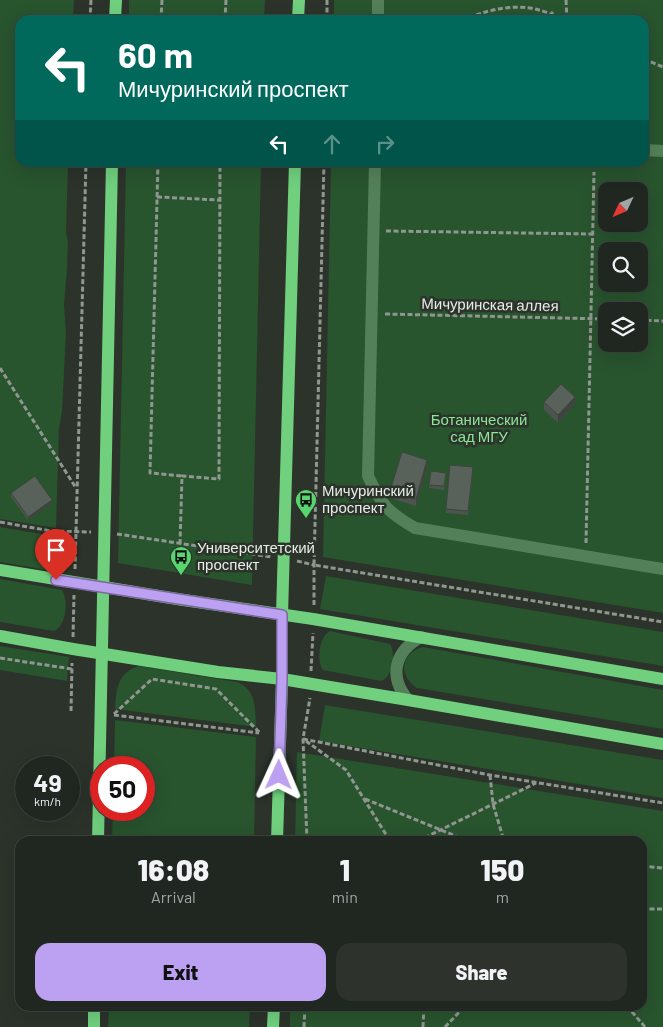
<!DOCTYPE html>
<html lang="en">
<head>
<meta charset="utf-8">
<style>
	:root { --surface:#202620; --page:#2d322d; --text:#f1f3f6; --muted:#a2a5a5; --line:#3d433e; --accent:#bca0f2 }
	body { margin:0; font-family:Barlow,sans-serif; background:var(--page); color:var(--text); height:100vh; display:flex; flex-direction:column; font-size:19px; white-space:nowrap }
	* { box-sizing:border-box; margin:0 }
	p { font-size:16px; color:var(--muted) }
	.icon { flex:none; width:28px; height:28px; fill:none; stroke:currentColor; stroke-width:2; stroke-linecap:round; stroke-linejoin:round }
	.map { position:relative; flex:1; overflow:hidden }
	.panel { position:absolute; left:15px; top:836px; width:632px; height:175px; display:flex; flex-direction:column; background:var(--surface); border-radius:15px; box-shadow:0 5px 20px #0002,0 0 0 1px var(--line) }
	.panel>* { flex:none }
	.hud { position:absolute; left:15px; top:15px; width:634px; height:152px; border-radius:15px; box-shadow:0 5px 20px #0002,0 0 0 1px var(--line); background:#00695c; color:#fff; overflow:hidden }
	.needle { width:32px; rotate:226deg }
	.buttons { position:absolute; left:598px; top:182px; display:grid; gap:10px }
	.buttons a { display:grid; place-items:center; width:50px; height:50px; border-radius:10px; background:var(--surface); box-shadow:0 5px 20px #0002,0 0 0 1px var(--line); font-size:25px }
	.speed { position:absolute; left:15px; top:756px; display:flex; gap:10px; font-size:25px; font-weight:700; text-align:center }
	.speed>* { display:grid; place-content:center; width:65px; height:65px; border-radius:50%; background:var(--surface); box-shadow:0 5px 20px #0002,0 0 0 1px var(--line); line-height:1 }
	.speed small { font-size:12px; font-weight:400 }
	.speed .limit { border:8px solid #d22; background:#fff; color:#111 }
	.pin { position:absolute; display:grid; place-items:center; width:42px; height:42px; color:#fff; margin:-51px -21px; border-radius:50% 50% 50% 0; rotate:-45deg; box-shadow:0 0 5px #0007 }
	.pin .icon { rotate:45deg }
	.me { position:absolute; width:55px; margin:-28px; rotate:1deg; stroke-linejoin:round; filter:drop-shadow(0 0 4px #0008) }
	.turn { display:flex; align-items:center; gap:18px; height:105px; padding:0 20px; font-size:22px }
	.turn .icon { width:65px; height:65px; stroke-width:2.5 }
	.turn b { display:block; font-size:35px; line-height:42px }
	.lanes { display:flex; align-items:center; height:48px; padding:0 20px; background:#0003; justify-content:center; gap:25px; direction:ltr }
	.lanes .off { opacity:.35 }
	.eta { display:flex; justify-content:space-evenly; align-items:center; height:85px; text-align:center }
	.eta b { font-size:30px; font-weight:800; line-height:35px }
	.button { display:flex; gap:10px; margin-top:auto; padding:10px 20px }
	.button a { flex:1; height:58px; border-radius:15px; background:var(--accent); color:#111; font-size:20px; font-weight:800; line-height:58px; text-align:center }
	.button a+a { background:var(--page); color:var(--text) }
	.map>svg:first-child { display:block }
</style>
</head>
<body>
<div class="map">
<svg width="663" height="1027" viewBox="0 0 663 1027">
	<rect width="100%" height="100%" fill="#2b332b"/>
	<g fill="#28542e" fill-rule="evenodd">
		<polygon points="0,0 74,0 73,20 20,20 20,162 68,163 66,233 68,241 67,268 64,305 66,333 62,411 59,429 56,528 0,519"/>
		<polygon points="129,0 265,0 264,20 129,20"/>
		<path d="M 334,0 L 663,0 L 663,613 L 323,557 L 331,163 L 644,162 L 644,20 L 334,20 ZM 606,191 L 639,191 L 639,224 L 606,224 ZM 606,251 L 639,251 L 639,284 L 606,284 ZM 606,311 L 639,311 L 639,344 L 606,344 Z"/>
		<polygon points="126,163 261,163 252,585 118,563"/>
		<polygon points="0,527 59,537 53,571 0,562"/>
		<polygon points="326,576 663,632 663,666 320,609"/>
		<path d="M 0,579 L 62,590 C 69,601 66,626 54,631 L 0,622 Z"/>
		<path d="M 330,631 L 390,644 C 396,654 393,677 381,681 L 323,670 C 316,661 319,636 330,631 Z"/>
		<polygon points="0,646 69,657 67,681 0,670"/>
		<path d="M 423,647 L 663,690 L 663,729 L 417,688 C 398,676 400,653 423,647 Z"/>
		<path d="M 139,666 L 237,682 C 257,690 255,709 256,727 L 115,709 C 116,689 118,672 139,666 Z"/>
		<polygon points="325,705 663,760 663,798 319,741"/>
		<polygon points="115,720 256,737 254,841 112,841 113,810 144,810 144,768 114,767"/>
		<polygon points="297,752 663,811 663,1027 290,1027 290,1006 642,1006 642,841 295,841"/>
		<polygon points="109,1006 250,1006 249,1027 108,1027"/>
	</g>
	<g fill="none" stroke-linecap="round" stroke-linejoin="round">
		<g stroke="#909690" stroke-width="3" stroke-dasharray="5 2.5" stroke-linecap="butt">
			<polyline points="566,0 567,20"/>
			<polyline points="90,20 91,0"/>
			<polyline points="161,20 162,0"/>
			<polyline points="225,20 226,0"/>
			<polyline points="327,20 327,0"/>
			<path d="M 462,20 C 498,6 529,0 562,20"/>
			<polyline points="546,20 553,12"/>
			<polyline points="644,59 663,67"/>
			<polyline points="158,162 150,473 182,476"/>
			<polyline points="324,162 314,565 663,622"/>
			<polyline points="157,197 219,200"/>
			<polyline points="386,231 593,234"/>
			<polyline points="385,314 606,319"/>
			<polyline points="639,320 663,321"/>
			<polyline points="0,368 76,488"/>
			<polyline points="0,522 51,531 91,532"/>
			<polyline points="117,534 272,557"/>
			<polyline points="586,543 594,172"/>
			<polyline points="180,544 182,476 219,479 220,162"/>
			<polyline points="297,561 314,565 314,606"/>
			<polyline points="75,569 86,162"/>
			<polyline points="73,637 74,595"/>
			<polyline points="0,658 72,669"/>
			<polyline points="311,671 313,633"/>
			<polyline points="71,711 72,663"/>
			<polyline points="114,714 152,679 216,689 260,733"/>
			<polyline points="114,715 259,733"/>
			<polyline points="303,739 490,775 663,803"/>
			<polyline points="306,741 346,770 390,841"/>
			<polyline points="490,775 493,804 504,841"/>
			<polyline points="365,799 468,841"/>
			<polyline points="307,841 303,739 310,698"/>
			<polyline points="418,841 536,783"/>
			<polyline points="642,866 663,868"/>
			<polyline points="642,909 663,909"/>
			<polyline points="627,1006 645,1027"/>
			<polyline points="304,1027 305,1006"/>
			<polyline points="423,1027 424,1006"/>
			<polyline points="445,1027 465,1006"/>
		</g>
		<g stroke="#548059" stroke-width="12">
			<polyline points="378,20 378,0"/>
			<polyline points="644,150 663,151"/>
			<path d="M 375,162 L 368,476 C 382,505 387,512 415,528 L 663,569"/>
			<path d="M 408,700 C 388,676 395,651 421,637"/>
		</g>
		<g stroke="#70d07e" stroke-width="12">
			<polyline points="115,20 116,0"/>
			<polyline points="298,20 299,0"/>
			<polyline points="0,570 177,599 313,619 663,679"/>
			<polyline points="0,636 73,649 218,672 282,679 408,700 663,744"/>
			<polyline points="98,841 112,162"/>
			<polyline points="277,841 282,679 282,615 295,162"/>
			<polyline points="94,1027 94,1006"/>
			<polyline points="273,1027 274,1006"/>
		</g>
	</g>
	<g fill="#4d544d">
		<polygon points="544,402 575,404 558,423 544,410"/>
		<polygon points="427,468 416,506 390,498 390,491"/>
		<polygon points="473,471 468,515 446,513 446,509"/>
		<polygon points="446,477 444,490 429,488 429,485"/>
		<polygon points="11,493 52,503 28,520 11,497"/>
	</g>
	<g fill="#3e453f">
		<polygon points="575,397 575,404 558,423 558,415"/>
		<polygon points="427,460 427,468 416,506 416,499"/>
		<polygon points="52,500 52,503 28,520 28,517"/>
	</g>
	<g fill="#59625a" stroke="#3e453f">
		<polygon points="561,384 575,397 558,415 544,402"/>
		<polygon points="402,452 427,460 416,499 390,491"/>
		<polygon points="450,465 473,467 468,511 446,509"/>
		<polygon points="431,471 446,473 444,486 429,485"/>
		<polygon points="35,476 52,500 28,517 11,493"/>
	</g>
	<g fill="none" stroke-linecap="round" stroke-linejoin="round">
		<g stroke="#7a689d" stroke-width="12">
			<polyline id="route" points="56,580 282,615 282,679 279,775"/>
		</g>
		<use href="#route" stroke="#bca0f2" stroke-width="9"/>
	</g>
	<defs>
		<g id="bus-pin" transform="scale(1.125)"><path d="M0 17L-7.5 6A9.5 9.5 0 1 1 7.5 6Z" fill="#58d56f" stroke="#2b332b"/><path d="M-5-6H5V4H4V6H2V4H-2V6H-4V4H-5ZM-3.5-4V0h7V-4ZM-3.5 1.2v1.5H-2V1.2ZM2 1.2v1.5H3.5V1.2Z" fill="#111"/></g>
	</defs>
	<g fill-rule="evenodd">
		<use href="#bus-pin" x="306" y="500"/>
		<use href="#bus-pin" x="181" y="557"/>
	</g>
	<g text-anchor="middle" stroke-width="5" stroke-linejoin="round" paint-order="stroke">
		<g font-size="15" fill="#e7ece7" stroke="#2b332b">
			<text transform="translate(490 305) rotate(1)" y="5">Мичуринская аллея</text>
		</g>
		<g font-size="15" fill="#8ae896" stroke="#2b332b">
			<text x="479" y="425">Ботанический<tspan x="479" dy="17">сад МГУ</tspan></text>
		</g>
		<g font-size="15" fill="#e7ece7" stroke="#2b332b" text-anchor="start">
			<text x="322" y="496">Мичуринский<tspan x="322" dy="17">проспект</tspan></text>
			<text x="197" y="553">Университетский<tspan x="197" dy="17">проспект</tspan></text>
		</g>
	</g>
</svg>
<div class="buttons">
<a><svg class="needle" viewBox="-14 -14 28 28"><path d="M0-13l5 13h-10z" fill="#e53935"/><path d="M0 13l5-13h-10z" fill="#a2a5a5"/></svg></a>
<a><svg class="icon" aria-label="search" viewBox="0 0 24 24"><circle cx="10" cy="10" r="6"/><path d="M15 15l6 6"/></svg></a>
<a><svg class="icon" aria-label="layers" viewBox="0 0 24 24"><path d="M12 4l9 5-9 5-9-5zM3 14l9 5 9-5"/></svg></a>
</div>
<div class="speed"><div>49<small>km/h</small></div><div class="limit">50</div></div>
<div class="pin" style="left:56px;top:580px;background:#d93025"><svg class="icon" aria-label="arrive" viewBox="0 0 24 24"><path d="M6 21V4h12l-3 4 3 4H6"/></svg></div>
<svg class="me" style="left:279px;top:775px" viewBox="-20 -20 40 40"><path d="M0-17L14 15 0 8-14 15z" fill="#bca0f2" stroke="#fff" stroke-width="4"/></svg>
<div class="hud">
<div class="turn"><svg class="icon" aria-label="left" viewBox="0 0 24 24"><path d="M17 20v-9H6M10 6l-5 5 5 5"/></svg><div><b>60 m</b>Мичуринский проспект</div></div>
<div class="lanes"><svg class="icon" aria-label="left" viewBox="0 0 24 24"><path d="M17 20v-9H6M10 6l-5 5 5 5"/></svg><svg class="icon off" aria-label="ahead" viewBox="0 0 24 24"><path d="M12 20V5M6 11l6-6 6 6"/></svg><svg class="icon off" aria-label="right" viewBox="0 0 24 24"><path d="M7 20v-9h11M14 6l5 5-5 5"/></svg></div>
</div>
<section class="panel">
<div class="eta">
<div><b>16:08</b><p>Arrival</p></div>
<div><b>1</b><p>min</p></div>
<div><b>150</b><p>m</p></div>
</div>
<div class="button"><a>Exit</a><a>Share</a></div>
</section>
</div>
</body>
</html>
